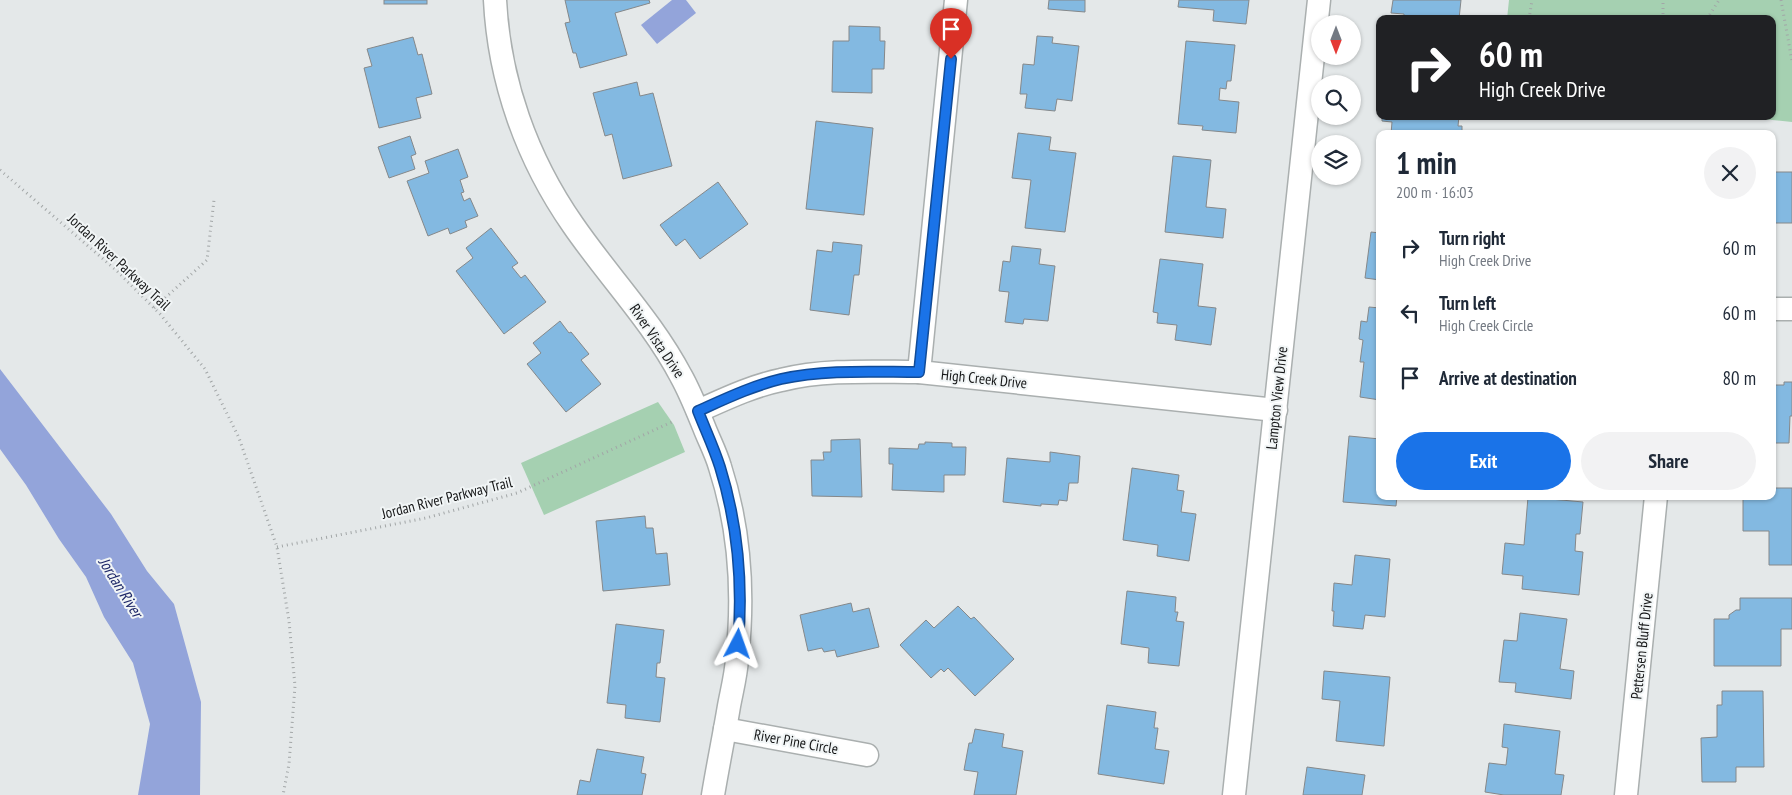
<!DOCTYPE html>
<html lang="en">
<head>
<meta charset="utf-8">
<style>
	:root { --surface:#fff; --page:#f2f2f3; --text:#1f2937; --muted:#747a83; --accent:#1a73e8 }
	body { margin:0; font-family:"PT Sans Narrow",sans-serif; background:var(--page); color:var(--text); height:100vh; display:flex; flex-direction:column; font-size:19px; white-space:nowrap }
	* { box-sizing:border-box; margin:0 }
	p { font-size:16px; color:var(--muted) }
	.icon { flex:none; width:28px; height:28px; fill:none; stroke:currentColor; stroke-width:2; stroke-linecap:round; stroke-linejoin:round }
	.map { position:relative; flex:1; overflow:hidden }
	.panel { position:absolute; left:1376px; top:130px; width:400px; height:370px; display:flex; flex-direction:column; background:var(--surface); border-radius:10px; box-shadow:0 1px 4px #0004 }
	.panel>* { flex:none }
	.hud { position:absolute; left:1376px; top:15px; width:400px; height:105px; border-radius:10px; box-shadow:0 1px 4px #0004; background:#202124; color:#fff; overflow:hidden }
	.needle { width:32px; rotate:180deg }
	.fabs { position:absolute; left:1311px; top:15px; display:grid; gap:10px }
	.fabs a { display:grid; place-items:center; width:50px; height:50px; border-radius:50%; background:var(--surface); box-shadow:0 1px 4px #0004; font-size:25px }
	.pin { position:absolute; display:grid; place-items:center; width:42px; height:42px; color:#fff; margin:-51px -21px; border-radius:50% 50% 50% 0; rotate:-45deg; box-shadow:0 0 5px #0007 }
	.pin .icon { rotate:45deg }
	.me { position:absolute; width:55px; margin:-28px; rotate:4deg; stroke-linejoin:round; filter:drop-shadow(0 0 4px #0008) }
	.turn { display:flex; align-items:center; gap:18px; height:105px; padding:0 20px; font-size:22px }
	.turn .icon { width:65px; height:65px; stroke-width:2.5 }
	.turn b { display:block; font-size:35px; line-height:42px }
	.round { display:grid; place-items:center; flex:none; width:52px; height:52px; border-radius:26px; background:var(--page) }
	.summary { display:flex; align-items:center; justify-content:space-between; height:85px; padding:0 20px }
	h1 { font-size:30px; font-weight:700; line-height:38px }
	.action { display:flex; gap:10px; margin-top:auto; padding:10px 20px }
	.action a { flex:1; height:58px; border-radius:30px; background:var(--accent); color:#fff; font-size:20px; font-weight:700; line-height:58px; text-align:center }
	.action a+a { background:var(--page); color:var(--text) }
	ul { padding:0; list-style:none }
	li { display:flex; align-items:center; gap:15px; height:65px; padding:0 20px }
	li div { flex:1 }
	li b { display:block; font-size:19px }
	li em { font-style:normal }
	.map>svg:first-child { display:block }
</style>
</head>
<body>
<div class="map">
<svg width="1792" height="795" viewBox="0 0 1792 795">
	<rect width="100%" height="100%" fill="#e4e8e9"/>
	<g fill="#a5d0b1">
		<polygon points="1509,0 1792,0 1792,122 1731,116 1772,116 1772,19 1507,19"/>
		<polygon points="658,402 674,425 685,452 544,515 521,463"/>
	</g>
	<g fill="#93a4da">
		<polygon points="672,0 686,0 696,13 657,44 641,25"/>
		<polygon points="0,369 111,514 147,571 174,604 201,702 200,795 138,795 150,724 133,663 104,617 86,577 59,539 26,485 0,449"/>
	</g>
	<g fill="#83b9e1" stroke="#85888a">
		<rect x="384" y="0" width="43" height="4"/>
		<polygon points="565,0 649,0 650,3 615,13 627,55 580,68 576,53 573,53 565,23 570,22"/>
		<polygon points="1049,0 1085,0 1085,12 1048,9"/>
		<polygon points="1179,0 1249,0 1246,24 1213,21 1214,10 1178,7"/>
		<polygon points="1393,0 1461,0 1459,19 1404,19 1404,14 1391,13"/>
		<polygon points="849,26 880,27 880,41 885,41 884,69 872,69 872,93 832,92 833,41 849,41"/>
		<polygon points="1037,36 1053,37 1052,43 1079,46 1072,101 1057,99 1055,111 1025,108 1027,94 1020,94 1023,64 1034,65"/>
		<polygon points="413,37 418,55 422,54 432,94 416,98 421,118 379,128 364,68 372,66 367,49"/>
		<polygon points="1186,41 1235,45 1231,81 1227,81 1226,89 1220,88 1219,100 1239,102 1236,133 1202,130 1203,126 1178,124"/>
		<polygon points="637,82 640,96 653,93 672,166 623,179 612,134 605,136 593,93"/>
		<polygon points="1382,116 1459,116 1458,126 1462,126 1462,134 1391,134 1392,122 1382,121"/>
		<polygon points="816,121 873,128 864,215 806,209"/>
		<polygon points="1018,133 1051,137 1049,150 1076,153 1065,232 1025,228 1031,180 1012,178"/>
		<polygon points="410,136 416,154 411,156 415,169 389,178 378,147"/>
		<polygon points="458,149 468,177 460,180 464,192 461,193 464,201 470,198 478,216 465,221 467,227 450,234 448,228 428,236 407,181 429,173 425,161"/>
		<polygon points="1173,156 1211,160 1206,207 1226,209 1223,238 1165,232"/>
		<rect x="1772" y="172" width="20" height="51"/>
		<polygon points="718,182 748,224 700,259 685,239 676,246 660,225"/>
		<polygon points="491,228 518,263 512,267 521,278 525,275 546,302 504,334 456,271 473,258 466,248"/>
		<polygon points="1380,230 1380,280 1365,278 1371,232 1380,233"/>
		<polygon points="833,242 862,245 859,275 854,275 849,315 810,310 817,250 832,252"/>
		<polygon points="1012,246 1041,249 1039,264 1055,266 1048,321 1024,319 1023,324 1005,322 1009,292 999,291 1003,261 1010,262"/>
		<polygon points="1160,259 1203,264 1198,306 1216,308 1211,345 1175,340 1177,325 1157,323 1158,313 1153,312"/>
		<polygon points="1369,307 1380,308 1380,400 1360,397 1364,362 1360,362 1363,340 1359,339 1361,321 1367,322"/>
		<polygon points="560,321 569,333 571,332 589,354 581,360 601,384 566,412 527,364 541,353 533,343"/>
		<polygon points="1784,382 1792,382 1792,416 1790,416 1789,443 1772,443 1772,385 1784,385"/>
		<polygon points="1349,436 1380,439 1380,496 1397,496 1396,506 1343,502"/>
		<polygon points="860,439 862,497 812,496 811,460 824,460 823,452 831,452 831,440"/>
		<polygon points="925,442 952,443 952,447 966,447 965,475 944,475 944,492 892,490 893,464 889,464 889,448 918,449 919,444 925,444"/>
		<polygon points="1050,452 1080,456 1078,483 1069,483 1067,501 1059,500 1058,505 1041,504 1041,506 1003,502 1007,458 1050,462"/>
		<polygon points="1132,468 1179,475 1177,490 1184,491 1181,512 1196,514 1189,561 1157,556 1158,545 1123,540"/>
		<polygon points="1772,488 1792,488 1792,565 1769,565 1769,531 1743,531 1743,496 1772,496"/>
		<polygon points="1528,497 1583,502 1580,534 1576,534 1575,551 1583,552 1579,595 1522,589 1523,576 1502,574 1505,543 1524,545"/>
		<polygon points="645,516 646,528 653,528 656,554 667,553 670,585 603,591 596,521"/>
		<polygon points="1355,555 1390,559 1385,617 1365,615 1363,629 1333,626 1334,611 1332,611 1334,583 1352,585"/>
		<polygon points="1127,591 1176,597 1175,612 1178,612 1176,621 1184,622 1179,666 1148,663 1149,648 1121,644"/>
		<polygon points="1740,598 1792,598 1792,629 1781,629 1781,666 1714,666 1714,619 1729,619 1729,615 1736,610 1740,610"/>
		<polygon points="851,603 853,612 869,608 879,647 837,657 835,650 824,652 822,648 808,651 800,615"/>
		<polygon points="958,606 971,619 974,617 1014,659 975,696 948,668 944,672 941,669 931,678 900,645 926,620 934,628"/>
		<polygon points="1520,613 1567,619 1560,669 1574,671 1571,699 1515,692 1516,683 1499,682 1504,640 1517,641"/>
		<polygon points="616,624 664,630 660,663 657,663 656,677 665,678 660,722 625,718 626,705 607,703"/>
		<polygon points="1324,671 1390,677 1384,746 1336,741 1340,701 1322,699"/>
		<polygon points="1722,691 1763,691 1764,767 1736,767 1736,782 1702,782 1701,738 1717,737 1717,705 1722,705"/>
		<polygon points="1107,705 1156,712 1154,728 1158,728 1155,749 1169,751 1164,784 1098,774"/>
		<polygon points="1504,724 1560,731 1555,774 1564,775 1561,795 1504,795 1485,792 1489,763 1506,765 1508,748 1502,747"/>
		<polygon points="975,729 1004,734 1002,747 1023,751 1016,795 974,795 978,772 964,770 969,743 972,743"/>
		<polygon points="597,749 644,757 641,773 646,774 642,795 577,795 580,780 590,782"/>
		<polygon points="1307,767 1365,775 1362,795 1303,795"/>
	</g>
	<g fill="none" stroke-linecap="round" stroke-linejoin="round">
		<g stroke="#aaafaf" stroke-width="25">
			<g id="street">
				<path d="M 495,0 C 499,81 527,159 573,225 C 608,276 652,321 681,376 C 690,392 697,410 704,427 C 709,440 716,453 720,467 C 740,529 744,595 737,659 C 736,675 732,690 729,706 C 724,736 718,765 713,795"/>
				<polyline points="1772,309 1792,309"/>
				<polyline points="919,372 956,0"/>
				<path d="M 698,411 C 725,399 752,386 781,380 C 826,369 873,372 919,372 L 1276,410"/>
				<polyline points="725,729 867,755"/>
				<polyline points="1234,795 1319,0"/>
				<polyline points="1626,795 1656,496"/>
			</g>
		</g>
		<g stroke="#a2a6a7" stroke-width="3" stroke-dasharray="1 4" stroke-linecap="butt">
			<polyline points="1781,0 1792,61"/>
			<polyline points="1529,19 1532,0"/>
			<polyline points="1663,19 1663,0"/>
			<polyline points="1707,19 1719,0"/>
			<polyline points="0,170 117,271 160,314 205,369 239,438 277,547 289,621 295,686 289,764 283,795"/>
			<polyline points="154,308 207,260 214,200"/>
			<polyline points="277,547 426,518 517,493 674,421"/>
		</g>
		<use href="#street" stroke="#fff" stroke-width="22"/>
	</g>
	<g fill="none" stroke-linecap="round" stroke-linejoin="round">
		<g stroke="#114b97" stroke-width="12">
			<path id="route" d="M 738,644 C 743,585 738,525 720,467 C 714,448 705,429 698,411 C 725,399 752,386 781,379 C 826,369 873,372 919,372 L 951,59"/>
		</g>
		<use href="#route" stroke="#1a73e8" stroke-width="9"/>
	</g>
	<g text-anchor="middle" stroke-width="4" stroke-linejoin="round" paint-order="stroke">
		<g font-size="15" fill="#151617" stroke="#f1f5f6">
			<text transform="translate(119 262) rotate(43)" y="5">Jordan River Parkway Trail</text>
			<text transform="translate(657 341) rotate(56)" y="5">River Vista Drive</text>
			<text transform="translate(984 379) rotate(6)" y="5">High Creek Drive</text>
			<text transform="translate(1277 398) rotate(-84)" y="5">Lampton View Drive</text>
			<text transform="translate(447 498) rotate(-14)" y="5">Jordan River Parkway Trail</text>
			<text transform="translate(1642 646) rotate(-84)" y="5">Pettersen Bluff Drive</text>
			<text transform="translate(796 742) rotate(10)" y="5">River Pine Circle</text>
		</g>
		<g font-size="16" font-style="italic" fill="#1f2969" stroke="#f1f5f6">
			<text transform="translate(121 587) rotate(58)" y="6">Jordan River</text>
		</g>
	</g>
</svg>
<div class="fabs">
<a><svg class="needle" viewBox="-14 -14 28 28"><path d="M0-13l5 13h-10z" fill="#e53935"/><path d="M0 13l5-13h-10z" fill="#747a83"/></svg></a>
<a><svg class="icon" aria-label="search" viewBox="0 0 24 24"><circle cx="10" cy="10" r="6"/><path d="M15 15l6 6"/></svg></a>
<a><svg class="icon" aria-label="layers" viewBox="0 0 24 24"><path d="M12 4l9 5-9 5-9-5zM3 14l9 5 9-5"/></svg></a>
</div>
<div class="pin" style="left:951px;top:59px;background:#d93025"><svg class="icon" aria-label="arrive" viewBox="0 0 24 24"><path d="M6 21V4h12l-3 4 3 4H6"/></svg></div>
<svg class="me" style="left:738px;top:644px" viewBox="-20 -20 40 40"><path d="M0-17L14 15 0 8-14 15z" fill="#1a73e8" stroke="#fff" stroke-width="4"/></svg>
<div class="hud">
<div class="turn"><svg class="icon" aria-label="right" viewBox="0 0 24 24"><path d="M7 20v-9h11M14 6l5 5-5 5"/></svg><div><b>60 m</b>High Creek Drive</div></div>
</div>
<section class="panel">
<div class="summary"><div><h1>1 min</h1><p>200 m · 16:03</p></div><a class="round"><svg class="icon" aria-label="close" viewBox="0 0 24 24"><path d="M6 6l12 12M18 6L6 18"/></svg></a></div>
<ul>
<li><svg class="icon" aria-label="right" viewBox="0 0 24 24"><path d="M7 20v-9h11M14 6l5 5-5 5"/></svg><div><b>Turn right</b><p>High Creek Drive</p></div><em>60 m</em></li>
<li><svg class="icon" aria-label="left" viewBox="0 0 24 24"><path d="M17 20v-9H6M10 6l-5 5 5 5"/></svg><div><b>Turn left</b><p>High Creek Circle</p></div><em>60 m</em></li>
<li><svg class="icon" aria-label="arrive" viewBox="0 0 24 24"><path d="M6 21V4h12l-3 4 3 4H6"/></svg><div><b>Arrive at destination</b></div><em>80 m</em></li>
</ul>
<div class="action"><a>Exit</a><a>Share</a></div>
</section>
</div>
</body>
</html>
